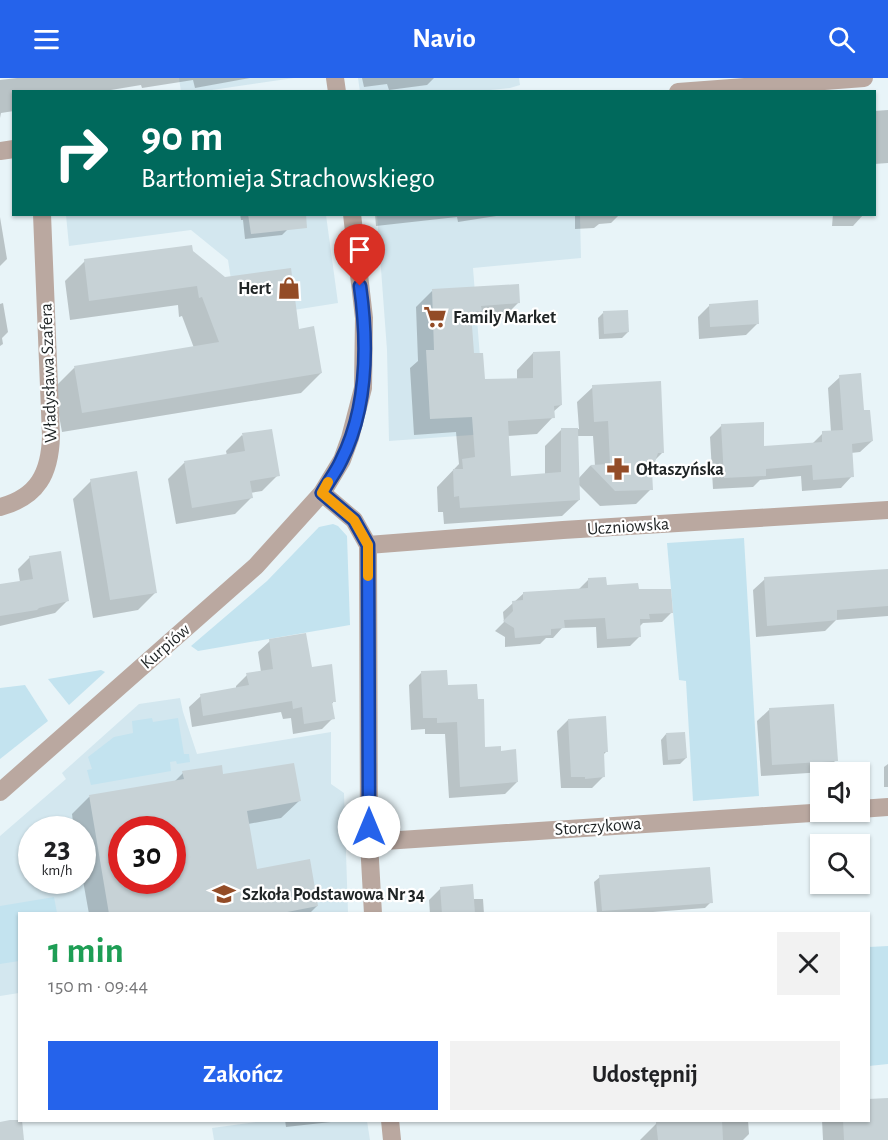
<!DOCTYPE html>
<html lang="pl">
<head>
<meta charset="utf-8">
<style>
	:root { --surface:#fff; --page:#f2f2f2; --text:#202124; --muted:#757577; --accent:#2563eb }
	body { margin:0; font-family:"Alegreya Sans",sans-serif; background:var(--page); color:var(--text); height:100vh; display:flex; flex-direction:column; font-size:22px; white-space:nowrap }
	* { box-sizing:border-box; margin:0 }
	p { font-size:20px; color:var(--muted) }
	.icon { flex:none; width:33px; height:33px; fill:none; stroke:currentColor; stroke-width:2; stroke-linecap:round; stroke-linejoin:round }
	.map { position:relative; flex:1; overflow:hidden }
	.panel { position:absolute; left:18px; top:834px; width:852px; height:210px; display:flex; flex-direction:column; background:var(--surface); border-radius:0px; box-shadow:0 2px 4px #0004 }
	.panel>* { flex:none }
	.hud { position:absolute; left:12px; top:12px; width:864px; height:126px; border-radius:0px; box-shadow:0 2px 4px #0004; background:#00695c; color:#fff; overflow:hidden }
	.tools { position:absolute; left:810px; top:684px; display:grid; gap:12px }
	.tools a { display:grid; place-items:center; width:60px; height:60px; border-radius:0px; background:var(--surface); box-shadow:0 2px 4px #0004; font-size:30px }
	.speed { position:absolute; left:18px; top:738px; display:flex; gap:12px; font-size:30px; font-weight:700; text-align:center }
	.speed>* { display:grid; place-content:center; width:78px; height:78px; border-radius:50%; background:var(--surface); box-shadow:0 2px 4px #0004; line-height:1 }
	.speed small { font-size:15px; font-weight:400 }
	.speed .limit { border:9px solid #d22; background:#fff; color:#111 }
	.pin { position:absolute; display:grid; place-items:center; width:51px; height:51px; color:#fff; margin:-62px -26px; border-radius:50% 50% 50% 0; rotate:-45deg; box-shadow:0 0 6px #0007 }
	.pin .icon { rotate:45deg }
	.me { position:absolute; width:66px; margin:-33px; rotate:0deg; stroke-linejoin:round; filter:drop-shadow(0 0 4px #0008) }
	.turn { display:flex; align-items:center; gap:21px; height:126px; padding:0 30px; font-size:27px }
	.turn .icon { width:78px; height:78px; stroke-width:2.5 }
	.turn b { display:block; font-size:42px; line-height:51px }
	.round { display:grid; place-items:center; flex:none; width:63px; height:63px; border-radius:0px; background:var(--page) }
	.overview { display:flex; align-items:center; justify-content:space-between; height:102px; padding:0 30px }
	h1 { font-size:36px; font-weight:700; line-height:45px; color:#1e9e55 }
	.primary-button { display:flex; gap:12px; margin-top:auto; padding:12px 30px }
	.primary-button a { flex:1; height:69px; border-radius:0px; background:var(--accent); color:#fff; font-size:24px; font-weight:700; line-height:69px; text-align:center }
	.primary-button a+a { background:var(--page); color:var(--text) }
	header { display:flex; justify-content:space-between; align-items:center; height:78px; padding:0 30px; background:var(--accent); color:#fff; font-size:27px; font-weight:700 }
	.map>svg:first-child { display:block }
</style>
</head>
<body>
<header><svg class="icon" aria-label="menu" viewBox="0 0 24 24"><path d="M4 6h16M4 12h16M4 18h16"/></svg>Navio<svg class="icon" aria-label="search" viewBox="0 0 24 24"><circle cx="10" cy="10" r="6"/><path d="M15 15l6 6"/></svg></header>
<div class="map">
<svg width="888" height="1062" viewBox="0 0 888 1062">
	<rect width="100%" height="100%" fill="#e8f4f8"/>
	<g fill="#d3e7ef" fill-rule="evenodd">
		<polygon points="179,0 294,0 205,13 181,14"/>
		<polygon points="358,0 519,0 520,7 510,10 471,14 360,14"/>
		<polygon points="66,137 326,137 338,225 237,241 228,182 191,152 69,168"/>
		<polygon points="377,137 580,137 581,180 473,190 486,356 389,363 387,272"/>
		<path d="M 180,620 L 183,634 L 197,676 L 331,654 L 331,706 L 344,715 L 348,835 L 20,836 L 19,915 L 0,918 L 0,758 L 66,701 L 62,695 L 139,626 ZM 32,752 L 82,752 L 82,802 L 32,802 ZM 122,752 L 172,752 L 172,802 L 122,802 Z"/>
		<polygon points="264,1043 367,1043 370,1062 214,1062 212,1050"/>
	</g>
	<g fill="#c3e3ef">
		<polygon points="333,446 338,448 347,458 350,547 198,573 191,568 267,503 319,449"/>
		<polygon points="744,460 759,718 693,723 686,603 679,602 667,465"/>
		<polygon points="101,592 105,594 69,627 48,601"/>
		<polygon points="25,607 48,643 0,681 0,610"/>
		<polygon points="152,640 153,644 178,640 184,676 189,676 190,684 177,686 176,683 170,684 171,693 91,707 87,692 92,691 88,679 114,659 133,655 132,643"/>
		<polygon points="54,819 57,835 20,836 19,883 0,886 0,828"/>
		<polygon points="888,868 888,986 869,988 869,869"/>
	</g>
	<g fill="#0003" fill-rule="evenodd">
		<polygon points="17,0 250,0 195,10 193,2 142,10 141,7 99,14 14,14 14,33 1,35 0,40 0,2"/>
		<polygon points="362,0 434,0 427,7 389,12 387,6 364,9"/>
		<polygon points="888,32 888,85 874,86 874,33"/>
		<polygon points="240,136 286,136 287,152 282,157 245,161 243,142 241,142"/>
		<polygon points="375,136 509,136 458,144 457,139 376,148"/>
		<polygon points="575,136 620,136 611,145 599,146 594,150 575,151"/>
		<polygon points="833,136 864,136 853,148 832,148"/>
		<polygon points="0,139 7,181 0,188"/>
		<polygon points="192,174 225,201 298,252 321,295 301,315 62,354 54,310 74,290 194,270 182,238 179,239 178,227 70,242 65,203 85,183"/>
		<path d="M 432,213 L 518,225 L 502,241 L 470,243 L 472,277 L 484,303 L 517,302 L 517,292 L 533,275 L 561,327 L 553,334 L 553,339 L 537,356 L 507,358 L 510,399 L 545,397 L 545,368 L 561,352 L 579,351 L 577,324 L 593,309 L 663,374 L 654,383 L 651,393 L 651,411 L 636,426 L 600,428 L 578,406 L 579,422 L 562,438 L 444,446 L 443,434 L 438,434 L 437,409 L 459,386 L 456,354 L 414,357 L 410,290 L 418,283 L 416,229 ZM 576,358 L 593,358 L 595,388 L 590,388 L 578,401 Z"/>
		<polygon points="3,225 8,254 2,260 3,266 0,268 0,226"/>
		<polygon points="710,227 758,245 746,257 699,261 698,239"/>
		<polygon points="603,235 628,254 622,260 599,261 598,240"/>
		<polygon points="840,299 863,334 872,363 860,374 851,375 852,398 841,410 802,413 801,398 760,402 753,409 713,411 710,359 722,347 763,370 811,367 823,355 831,354 828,310"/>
		<polygon points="242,357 278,397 262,413 250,415 251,420 235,436 176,446 168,401 184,385 227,378 226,373"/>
		<polygon points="91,403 156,514 138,532 93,540 73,421"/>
		<polygon points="30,479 67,523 55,535 0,548 0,507 20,504 18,491"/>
		<polygon points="888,492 888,538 836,542 825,553 756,559 753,512 765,501"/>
		<polygon points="588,502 606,509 637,513 671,535 662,544 643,545 639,549 640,558 630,568 597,570 596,549 562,550 553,560 546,560 540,566 505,569 505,559 495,553 504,544 503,534 524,515 579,511"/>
		<polygon points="270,563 310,590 334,623 331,627 333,640 322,651 293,656 291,640 283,641 281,634 192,649 189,629 201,618 236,611 236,608 247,597 261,594 258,574"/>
		<polygon points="421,595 446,608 483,671 500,674 517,704 505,716 449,720 445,656 425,656 425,651 411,652 409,607"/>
		<polygon points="770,631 836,682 824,694 761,698 757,643"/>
		<polygon points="568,642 607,673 602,678 603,699 592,710 561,710 557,653"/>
		<polygon points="666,656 686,680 680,686 663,687 661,662"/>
		<polygon points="888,686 888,709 884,709 884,689"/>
		<path d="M 183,695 L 222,697 L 299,723 L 281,740 L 248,746 L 256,792 L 317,828 L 309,836 L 89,836 L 82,797 L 82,752 L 74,752 L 72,736 L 89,719 L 174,704 ZM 122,752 L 172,752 L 172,802 L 122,802 Z"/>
		<polygon points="600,799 711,824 705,830 627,836 597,836 594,804"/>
		<polygon points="441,810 473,821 483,821 484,836 430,836 429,822"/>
		<polygon points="888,1021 888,1062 823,1062 822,1042 868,1042"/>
		<polygon points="285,1042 349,1042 286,1049"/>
		<polygon points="690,1042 748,1042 749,1056 743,1062 640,1062 657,1045"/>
	</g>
	<g fill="#c7d2d6" fill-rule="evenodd">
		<polygon points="248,136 306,136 307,150 251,156"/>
		<polygon points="192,167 193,173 225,199 291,190 299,251 314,248 322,295 82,335 74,288 219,264 202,219 199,220 197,208 89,223 84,181"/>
		<polygon points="519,206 520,225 481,228 482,233 471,234 474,275 483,275 485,301 533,300 533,274 560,273 562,327 554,328 555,340 508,343 511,398 561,394 561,350 578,350 580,422 460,430 459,418 454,419 453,391 463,391 462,381 475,379 472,339 430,341 426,272 434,272 432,211"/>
		<polygon points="758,222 759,246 710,249 709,226"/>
		<polygon points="628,232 629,254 604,256 603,233"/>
		<polygon points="861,295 864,332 870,332 873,363 852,366 854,399 813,402 812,387 766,391 766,398 724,400 721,346 764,344 764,368 822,364 822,353 843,352 839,297"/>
		<polygon points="661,303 664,375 658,375 652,393 653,412 615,413 590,387 610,386 608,343 594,344 592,307"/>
		<polygon points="272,351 280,398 250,403 253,420 192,430 184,383 245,373 242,355"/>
		<polygon points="137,393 157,515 110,522 90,401"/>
		<polygon points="61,473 69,523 39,530 37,532 0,538 0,506 33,501 29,478"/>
		<polygon points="888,491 888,528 837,532 837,542 829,543 767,548 764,499"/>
		<polygon points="606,499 607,507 638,505 639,511 671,511 673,535 649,536 650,541 640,541 641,559 607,561 605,540 564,542 565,550 551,551 551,557 515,560 514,550 503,543 513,533 512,523 523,522 523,514 588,510 588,500"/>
		<polygon points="306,555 312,589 332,586 336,624 332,624 335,641 304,646 302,629 293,631 292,623 203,638 200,616 249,607 246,595 273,591 269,561"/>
		<polygon points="447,592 448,607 477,606 478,621 484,621 485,669 501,668 501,673 516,671 518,704 460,709 457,644 437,645 437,640 423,640 421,593"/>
		<polygon points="834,626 838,683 772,687 769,630"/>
		<polygon points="606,638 608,674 604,674 605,699 585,701 585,699 571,699 568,641"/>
		<polygon points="685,654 687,680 668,682 666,655"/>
		<path d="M 294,685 L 301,723 L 247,733 L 257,791 L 310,781 L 318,828 L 277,836 L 109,836 L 89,717 L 184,701 L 182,693 L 222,687 L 223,696 ZM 122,752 L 172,752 L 172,802 L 122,802 Z"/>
		<polygon points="710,789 713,825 602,833 599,797"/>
		<polygon points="473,806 475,836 442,836 440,809"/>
		<polygon points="888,1020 888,1062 844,1062 843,1042 868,1042 868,1021"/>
		<polygon points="10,1042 22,1042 24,1062 0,1062 0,1044"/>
		<polygon points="671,1042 722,1042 723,1062 658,1062 656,1044"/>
	</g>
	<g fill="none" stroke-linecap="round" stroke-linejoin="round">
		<g stroke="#baa8a0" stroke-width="18">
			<polyline points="678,14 864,0"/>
			<polyline points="0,73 14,71"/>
			<polyline points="322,415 354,442 368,467 369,764 373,836"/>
			<path d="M 0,429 C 38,419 50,395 51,358 L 42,136"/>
			<polyline points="368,467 563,452 888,432"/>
			<polyline points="860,731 888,729"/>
			<polyline points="369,764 827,734"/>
			<polyline points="390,1042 392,1062"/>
		</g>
		<g stroke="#baa8a0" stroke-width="18">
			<polyline points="335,0 337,14"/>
			<polyline points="0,714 256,488 322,415 342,382 350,360 363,310 364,240 352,136"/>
		</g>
	</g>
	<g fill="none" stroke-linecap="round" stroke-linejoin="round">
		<g stroke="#184099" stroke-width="15">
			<path id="route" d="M 360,208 C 368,265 368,330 341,383 C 336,394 328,404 322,415 L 354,442 L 368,467 L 369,749"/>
		</g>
		<use href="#route" stroke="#2563eb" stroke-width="10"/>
		<polyline stroke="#f59e0b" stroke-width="10" points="328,404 322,415 354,442 368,467 368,498"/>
	</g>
	<defs>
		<g id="shop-bare" transform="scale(1.8)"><path d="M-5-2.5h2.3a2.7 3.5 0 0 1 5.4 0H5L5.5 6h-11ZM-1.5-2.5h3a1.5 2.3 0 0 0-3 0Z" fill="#934c27" stroke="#fff" stroke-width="2.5" paint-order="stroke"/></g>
		<g id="supermarket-bare" transform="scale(1.8)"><path d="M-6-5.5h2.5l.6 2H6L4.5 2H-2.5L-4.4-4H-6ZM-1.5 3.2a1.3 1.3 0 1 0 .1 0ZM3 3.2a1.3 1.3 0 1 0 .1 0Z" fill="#934c27" stroke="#fff" stroke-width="2.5" paint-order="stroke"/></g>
		<g id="pharmacy-bare" transform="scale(1.8)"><path d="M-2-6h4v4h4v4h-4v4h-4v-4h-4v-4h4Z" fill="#934c27" stroke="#fff" stroke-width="2.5" paint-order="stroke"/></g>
		<g id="school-bare" transform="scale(1.8)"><path d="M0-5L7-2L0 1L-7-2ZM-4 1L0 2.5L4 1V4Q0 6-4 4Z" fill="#934c27" stroke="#fff" stroke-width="2.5" paint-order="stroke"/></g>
	</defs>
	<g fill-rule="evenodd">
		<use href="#shop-bare" x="289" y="210"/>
		<use href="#supermarket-bare" x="435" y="239"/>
		<use href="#pharmacy-bare" x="618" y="391"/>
		<use href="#school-bare" x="224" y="816"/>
	</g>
	<g text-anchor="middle" stroke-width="4.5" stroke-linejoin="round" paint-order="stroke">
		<g font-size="18" font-weight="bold" fill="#1f2425" stroke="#fff" text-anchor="start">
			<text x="271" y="216" text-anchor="end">Hert</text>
			<text x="453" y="245">Family Market</text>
			<text x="636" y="397">Ołtaszyńska</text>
			<text x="242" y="822">Szkoła Podstawowa Nr 34</text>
		</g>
		<g font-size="18" fill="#1f2425" stroke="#fff">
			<text transform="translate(48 295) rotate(-92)" y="6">Władysława Szafera</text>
			<text transform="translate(628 448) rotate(-4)" y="6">Uczniowska</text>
			<text transform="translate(165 568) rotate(-41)" y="6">Kurpiów</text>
			<text transform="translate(598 748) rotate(-4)" y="6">Storczykowa</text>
		</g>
	</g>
</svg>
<div class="tools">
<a><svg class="icon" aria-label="sound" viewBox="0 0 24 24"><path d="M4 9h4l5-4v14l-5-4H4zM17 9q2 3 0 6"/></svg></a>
<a><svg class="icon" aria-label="search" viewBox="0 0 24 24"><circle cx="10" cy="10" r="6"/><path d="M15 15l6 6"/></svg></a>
</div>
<div class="speed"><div>23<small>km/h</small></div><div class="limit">30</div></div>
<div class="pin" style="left:360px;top:208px;background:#d93025"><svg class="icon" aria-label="arrive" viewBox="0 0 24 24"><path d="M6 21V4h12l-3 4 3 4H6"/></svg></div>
<svg class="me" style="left:369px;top:749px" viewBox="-20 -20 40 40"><circle r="19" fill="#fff"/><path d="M0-13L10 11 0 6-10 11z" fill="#2563eb"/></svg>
<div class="hud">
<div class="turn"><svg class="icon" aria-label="right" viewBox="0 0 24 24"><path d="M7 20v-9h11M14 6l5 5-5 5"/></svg><div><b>90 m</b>Bartłomieja Strachowskiego</div></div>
</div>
<section class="panel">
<div class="overview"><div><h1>1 min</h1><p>150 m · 09:44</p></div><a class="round"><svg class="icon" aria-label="close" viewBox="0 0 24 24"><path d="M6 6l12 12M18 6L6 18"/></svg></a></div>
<div class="primary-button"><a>Zakończ</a><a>Udostępnij</a></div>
</section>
</div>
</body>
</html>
